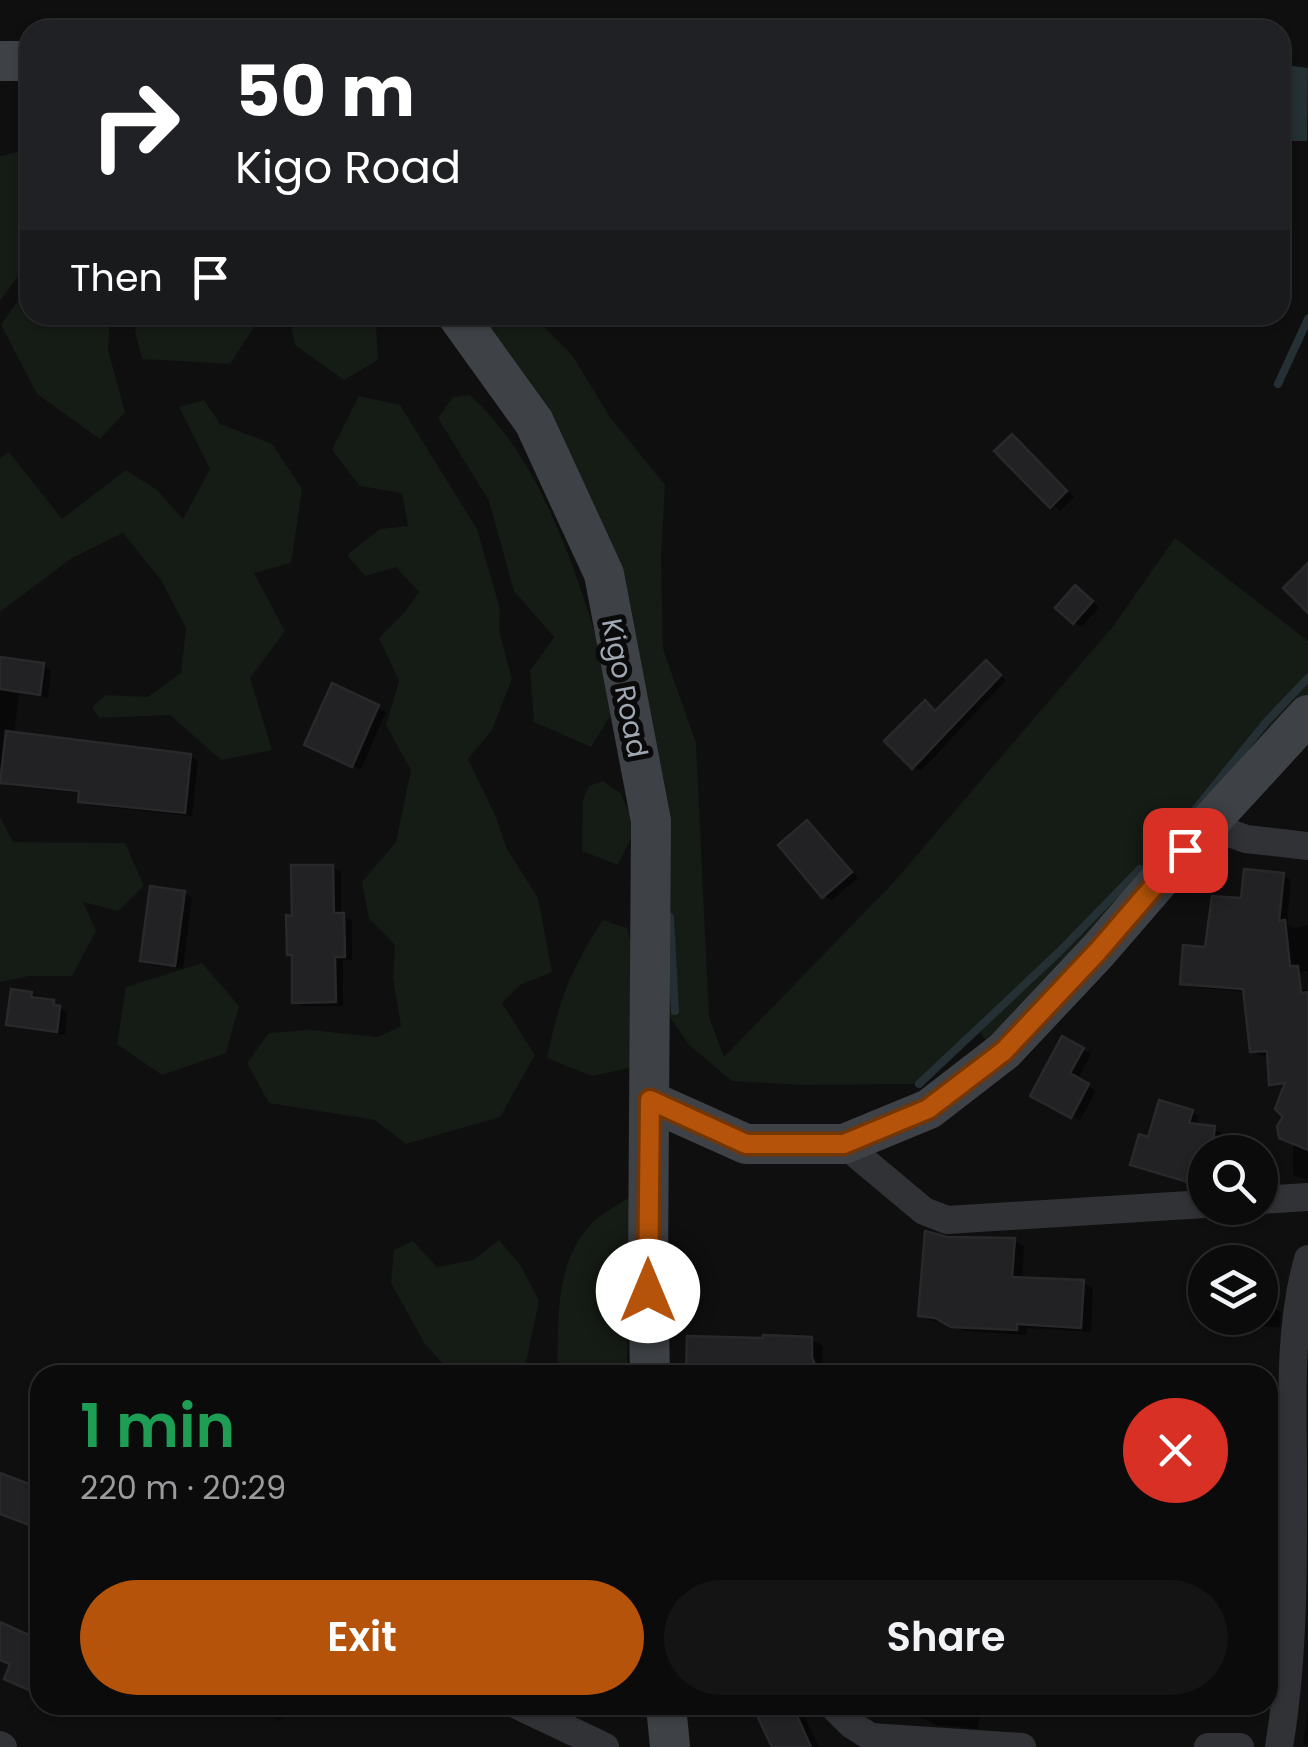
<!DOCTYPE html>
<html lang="en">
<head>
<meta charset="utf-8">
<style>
	:root { --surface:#0b0b0c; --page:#141415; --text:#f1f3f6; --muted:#9a9b9d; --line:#2b2b2d; --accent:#b45309 }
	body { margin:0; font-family:Poppins,sans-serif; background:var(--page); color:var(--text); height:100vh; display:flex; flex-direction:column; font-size:38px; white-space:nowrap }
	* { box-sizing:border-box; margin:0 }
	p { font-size:32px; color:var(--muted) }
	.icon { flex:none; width:55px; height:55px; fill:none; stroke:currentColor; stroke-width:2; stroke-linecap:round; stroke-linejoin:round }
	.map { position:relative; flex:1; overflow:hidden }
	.sheet { position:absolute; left:30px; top:1365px; width:1248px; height:350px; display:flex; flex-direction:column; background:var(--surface); border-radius:30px; box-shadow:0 2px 8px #0004,0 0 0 2px var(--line) }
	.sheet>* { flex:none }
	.top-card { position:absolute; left:20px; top:20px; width:1270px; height:305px; border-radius:30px; box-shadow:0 2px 8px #0004,0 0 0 2px var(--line); background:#202124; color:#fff; overflow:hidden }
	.tools { position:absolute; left:1188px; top:1135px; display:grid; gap:20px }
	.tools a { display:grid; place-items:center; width:90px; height:90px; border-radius:50%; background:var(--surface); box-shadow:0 2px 8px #0004,0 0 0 2px var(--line); font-size:50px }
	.pin { position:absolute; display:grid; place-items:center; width:85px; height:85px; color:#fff; margin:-42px; border-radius:20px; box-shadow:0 5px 15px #0006 }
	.me { position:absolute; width:110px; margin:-55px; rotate:0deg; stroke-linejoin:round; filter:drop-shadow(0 0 8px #0008) }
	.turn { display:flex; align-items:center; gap:35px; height:210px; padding:0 50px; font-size:45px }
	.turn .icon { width:130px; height:130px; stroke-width:2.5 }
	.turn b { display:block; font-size:70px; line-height:85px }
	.then { display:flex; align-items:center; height:95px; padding:0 50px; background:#0003; gap:20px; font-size:38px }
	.round { display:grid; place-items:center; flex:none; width:105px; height:105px; border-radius:52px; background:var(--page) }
	.headline { display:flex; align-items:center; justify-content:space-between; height:170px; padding:0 50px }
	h1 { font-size:60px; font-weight:600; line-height:75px; color:#1e9e55 }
	.primary-button { display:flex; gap:20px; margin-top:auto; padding:20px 50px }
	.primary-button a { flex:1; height:115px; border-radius:60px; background:var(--accent); color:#fff; font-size:40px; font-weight:600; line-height:115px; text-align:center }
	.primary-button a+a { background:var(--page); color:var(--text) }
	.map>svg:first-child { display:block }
</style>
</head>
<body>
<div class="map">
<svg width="1308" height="1747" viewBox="0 0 1308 1747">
	<rect width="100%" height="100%" fill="#0f0f10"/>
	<g fill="#151b15">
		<polygon points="21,151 30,158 30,260 0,301 0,156"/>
		<polygon points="19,299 30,301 30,315 110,315 108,350 125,412 100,439 37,394 1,325"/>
		<polygon points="138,315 262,315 230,364 142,359 135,332"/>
		<polygon points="289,315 363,315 376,326 378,360 344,380 295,345"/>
		<polygon points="467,315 532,315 572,355 610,417 665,485 661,556 663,649 696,743 709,1017 724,1057 893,883 1114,625 1175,538 1308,641 1308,696 989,1044 977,1029 919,1084 803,1085 732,1081 689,1045 668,1014 622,618"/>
		<path d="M 470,395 C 551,468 586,604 617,705 L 591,747 L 534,722 L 530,671 L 554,637 L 514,591 L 489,501 L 438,418 L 453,397 Z"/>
		<polygon points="359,396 400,405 477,529 500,609 499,630 512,679 492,730 468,759 495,815 507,849 538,898 552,972 520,985 502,1003 535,1055 500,1117 406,1144 375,1120 269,1103 247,1063 269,1033 311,1030 378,1037 401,1026 393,978 395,945 369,918 362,882 396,842 411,770 386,725 399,681 379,638 404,613 419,592 396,567 365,576 347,555 380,529 408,526 402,493 360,486 332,450"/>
		<polygon points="204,400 220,424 272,444 302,489 291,563 254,573 285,631 250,678 272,750 221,760 170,715 99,718 92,707 106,695 148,697 181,673 186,628 161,580 123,533 72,558 0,612 0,458 9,452 62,519 126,470 157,490 183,519 210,469 179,407"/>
		<polygon points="603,781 621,794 636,827 618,865 582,851 583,800 589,786"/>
		<polygon points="0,817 13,842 125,843 144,886 118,911 83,902 96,931 72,976 29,976 0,982"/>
		<path d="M 603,920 L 627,928 L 643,992 L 629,1068 L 592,1076 L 547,1058 C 559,1000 570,970 603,920 Z"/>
		<polygon points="202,963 239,1006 226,1053 162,1075 117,1044 126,987"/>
		<path d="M 630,1197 L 627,1375 L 557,1375 C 559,1322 553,1266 591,1224 C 601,1213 618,1205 630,1197 Z"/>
		<polygon points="499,1240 521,1266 539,1301 525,1367 497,1375 453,1375 425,1344 391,1283 394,1250 413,1241 437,1267 473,1260"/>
	</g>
	<polygon fill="#253034" points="1293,66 1308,68 1307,141 1280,141 1280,69"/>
	<g fill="#0007">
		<polygon points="1012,437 1074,497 1060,511 998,451"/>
		<polygon points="1075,588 1099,607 1082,627 1074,622"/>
		<polygon points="0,660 43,666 51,670 48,698 19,694 14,734 190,756 198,761 192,816 89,805 81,800 81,793 10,786 0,780"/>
		<polygon points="986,663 1006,680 921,771 914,767 888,741 925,704 937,713"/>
		<polygon points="334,687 386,712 361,769 316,749"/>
		<polygon points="808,823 816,828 858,878 832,900 824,896"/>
		<polygon points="333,867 341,872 341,916 352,920 352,960 343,960 343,1006 303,1006 295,1002 294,956 289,954 294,918"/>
		<polygon points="1283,876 1291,880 1287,924 1294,928 1308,925 1308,971 1250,983 1251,988 1308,990 1308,1180 1293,1175 1293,1143 1286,1117 1286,1087 1277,1086 1298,1084 1276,1082 1276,1086 1272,1083 1269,1055 1261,1056 1253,1051 1246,992 1191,987 1183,983 1243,901"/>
		<polygon points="184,893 192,898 183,969 151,965 142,960"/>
		<polygon points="31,994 53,1003 67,1013 65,1035 17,1028 9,1024"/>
		<polygon points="1063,1039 1091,1054 1077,1080 1096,1091 1080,1120 1033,1095"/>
		<polygon points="1192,1112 1199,1116 1196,1127 1221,1132 1220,1141 1225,1144 1224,1152 1205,1152 1205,1186 1150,1140"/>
		<polygon points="947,1240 1014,1241 1024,1246 1022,1280 1083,1283 1093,1288 1091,1332 1027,1328 1026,1335 964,1331 947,1322 931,1321 921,1315"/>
		<polygon points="1235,1253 1255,1255 1261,1258 1260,1263 1276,1268 1271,1308 1281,1312 1280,1327 1257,1326 1256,1330 1213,1322 1214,1318 1260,1318 1260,1262 1220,1262 1235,1262"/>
		<polygon points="812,1340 823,1346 822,1365 826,1375 689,1375"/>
		<polygon points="1139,1368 1163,1370 1171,1375 1139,1375"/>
		<polygon points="1268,1380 1281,1384 1279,1418 1268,1417"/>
		<polygon points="40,1538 40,1562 31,1557"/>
		<polygon points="1268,1628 1281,1633 1279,1667 1268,1666"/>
		<polygon points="262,1705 301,1705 278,1721"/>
		<polygon points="755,1705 799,1705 819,1747 773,1747"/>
		<polygon points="914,1705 981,1705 978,1729 937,1725 913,1714"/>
		<polygon points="1308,1710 1308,1745 1303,1742"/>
	</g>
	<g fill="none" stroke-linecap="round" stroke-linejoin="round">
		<g stroke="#253034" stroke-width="8">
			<polyline points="1278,384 1308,319"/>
			<polyline points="1193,812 1267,721 1308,678"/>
			<polyline points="670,917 675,1011"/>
			<polyline points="919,1084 1059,952 1140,869"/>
		</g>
	</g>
	<g fill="#222224" stroke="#29292c" stroke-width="2.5">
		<polygon points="1012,434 1067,491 1050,508 994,451"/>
		<polygon points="1308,563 1308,613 1283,588"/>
		<polygon points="1075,585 1093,601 1073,624 1055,608"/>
		<polygon points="0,657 44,663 40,695 0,689"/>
		<polygon points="986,660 1001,675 912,769 884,741 925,700 935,711"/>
		<polygon points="332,683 379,705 352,767 304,745"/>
		<polygon points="6,731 191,754 185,813 78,802 79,791 0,783"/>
		<polygon points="807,820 852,872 822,898 778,845"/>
		<polygon points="291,865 333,865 334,913 344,913 345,957 335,957 336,1002 292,1003 292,955 287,955 286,915 292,916"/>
		<polygon points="1244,869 1284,873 1279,921 1285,920 1290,966 1298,966 1301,993 1308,992 1308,1150 1279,1138 1277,1126 1283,1117 1275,1109 1285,1083 1269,1085 1267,1051 1250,1052 1243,989 1180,984 1183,945 1205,947 1212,896 1241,898"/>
		<polygon points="150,886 185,891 175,966 140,961"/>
		<polygon points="11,989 32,992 31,997 54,1000 54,1005 60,1006 57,1032 6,1025"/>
		<polygon points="1062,1036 1084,1048 1070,1073 1089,1084 1071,1118 1030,1096"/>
		<polygon points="1159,1100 1193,1110 1189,1123 1215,1126 1212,1152 1205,1152 1205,1187 1130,1165 1139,1134 1148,1137"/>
		<polygon points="925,1231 947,1237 1015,1238 1012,1277 1084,1280 1081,1328 1017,1324 1017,1330 951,1327 935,1318 918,1316"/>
		<polygon points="763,1335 812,1337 812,1357 819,1375 686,1375 687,1336 763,1338"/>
		<polygon points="0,1473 40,1488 40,1529 0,1514"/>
		<polygon points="0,1622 40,1640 40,1695 4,1679 10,1664 0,1660"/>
		<polygon points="752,1705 792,1705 811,1747 772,1747"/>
	</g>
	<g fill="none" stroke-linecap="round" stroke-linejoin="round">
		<g stroke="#303235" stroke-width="28">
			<polyline points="1207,825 1246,839 1308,846"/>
			<polyline points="844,1144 924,1211 947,1220 1205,1204"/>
			<polyline points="1260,1200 1308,1197"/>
			<polyline points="517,1705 605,1747"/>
			<polyline points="832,1705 852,1725 871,1737 1022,1747"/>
			<polyline points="0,1745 3,1747"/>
			<polyline points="1208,1747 1240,1747"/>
			<path d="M 1279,1747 C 1295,1651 1293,1554 1293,1457 C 1292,1392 1290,1322 1308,1259"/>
		</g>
		<g stroke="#3e4145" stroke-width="40">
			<polyline points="0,61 30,61"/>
			<polyline points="457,315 534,422 604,574 651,821 648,1268 650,1375"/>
			<polyline points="650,1101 746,1144 844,1144 929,1109 1004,1051 1098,951 1207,825 1308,715"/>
			<polyline points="666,1705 670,1747"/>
		</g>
	</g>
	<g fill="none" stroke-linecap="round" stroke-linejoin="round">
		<g stroke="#753606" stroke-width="25">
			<polyline id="route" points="648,1291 650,1100 746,1144 844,1144 928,1109 1004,1051 1098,951 1185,850"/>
		</g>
		<use href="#route" stroke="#b45309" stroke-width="18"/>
	</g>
	<g text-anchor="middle" stroke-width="10" stroke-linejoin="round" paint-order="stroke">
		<g font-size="28" fill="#9fa8b2" stroke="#0a0a0b">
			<text transform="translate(625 688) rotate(79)" y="10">Kigo Road</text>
		</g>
	</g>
</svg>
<div class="tools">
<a><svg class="icon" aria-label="search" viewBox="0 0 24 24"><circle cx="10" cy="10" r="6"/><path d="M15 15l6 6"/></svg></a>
<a><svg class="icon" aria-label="layers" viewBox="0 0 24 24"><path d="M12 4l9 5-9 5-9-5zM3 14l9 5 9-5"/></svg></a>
</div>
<div class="pin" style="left:1185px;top:850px;background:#d93025"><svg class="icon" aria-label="arrive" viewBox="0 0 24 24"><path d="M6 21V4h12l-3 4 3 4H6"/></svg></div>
<svg class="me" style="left:648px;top:1291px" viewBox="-20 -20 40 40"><circle r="19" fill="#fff"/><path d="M0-13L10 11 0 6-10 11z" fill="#b45309"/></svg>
<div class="top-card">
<div class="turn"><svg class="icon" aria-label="right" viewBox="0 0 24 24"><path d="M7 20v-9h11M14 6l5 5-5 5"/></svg><div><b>50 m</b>Kigo Road</div></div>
<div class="then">Then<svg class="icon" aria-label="arrive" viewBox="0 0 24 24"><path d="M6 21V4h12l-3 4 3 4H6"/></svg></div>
</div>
<section class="sheet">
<div class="headline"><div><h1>1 min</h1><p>220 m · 20:29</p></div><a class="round" style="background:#d93025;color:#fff"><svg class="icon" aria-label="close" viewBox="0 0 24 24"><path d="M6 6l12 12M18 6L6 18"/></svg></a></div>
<div class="primary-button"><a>Exit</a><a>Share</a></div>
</section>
</div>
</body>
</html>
